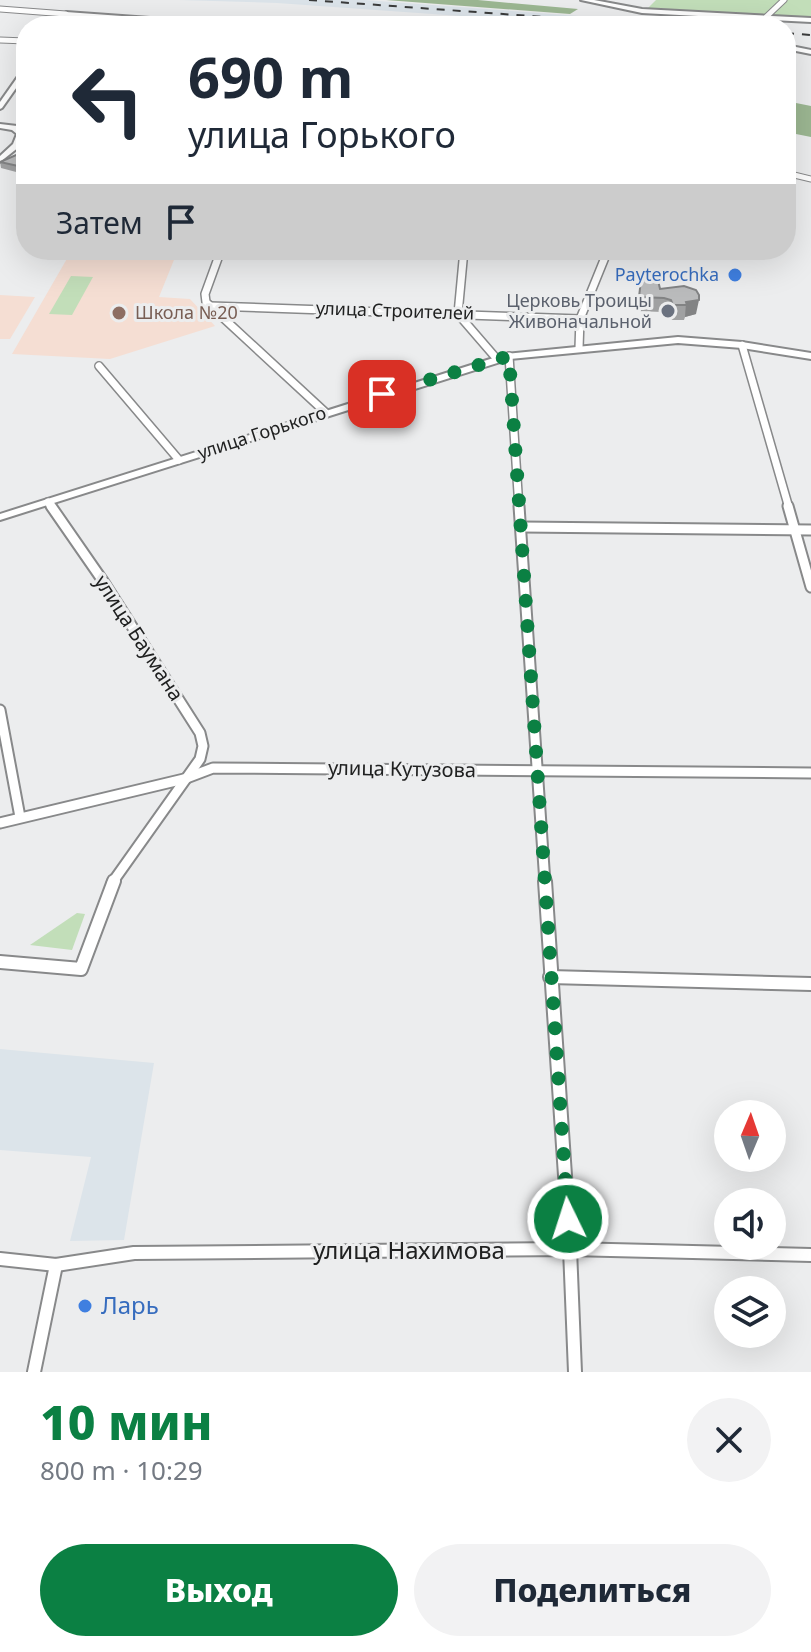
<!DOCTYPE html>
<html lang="ru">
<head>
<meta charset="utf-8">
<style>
	:root { --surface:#fff; --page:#f2f2f3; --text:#1f2937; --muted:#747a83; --accent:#0b8043 }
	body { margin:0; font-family:"Noto Sans",sans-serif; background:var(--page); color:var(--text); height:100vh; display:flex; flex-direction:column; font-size:30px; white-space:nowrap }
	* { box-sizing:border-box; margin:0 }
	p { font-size:26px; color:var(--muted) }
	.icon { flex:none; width:44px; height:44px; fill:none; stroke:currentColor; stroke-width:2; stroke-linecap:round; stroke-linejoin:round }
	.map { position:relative; height:1372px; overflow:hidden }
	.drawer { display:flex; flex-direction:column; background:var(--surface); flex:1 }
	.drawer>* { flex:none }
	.top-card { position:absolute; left:16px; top:16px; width:780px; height:244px; border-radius:32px; box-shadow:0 8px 32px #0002; background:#fff; color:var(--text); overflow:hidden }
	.needle { width:52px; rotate:2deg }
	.buttons { position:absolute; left:714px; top:1100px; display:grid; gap:16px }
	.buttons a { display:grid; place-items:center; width:72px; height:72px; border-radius:50%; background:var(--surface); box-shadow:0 8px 32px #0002; font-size:40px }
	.pin { position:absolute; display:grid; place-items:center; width:68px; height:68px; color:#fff; margin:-34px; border-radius:16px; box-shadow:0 4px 12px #0006 }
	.me { position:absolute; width:88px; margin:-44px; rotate:356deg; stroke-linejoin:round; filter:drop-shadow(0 0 6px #0008) }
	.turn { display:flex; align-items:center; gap:28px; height:168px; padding:0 40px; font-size:36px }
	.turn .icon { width:104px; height:104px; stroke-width:2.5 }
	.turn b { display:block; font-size:56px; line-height:68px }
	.then { display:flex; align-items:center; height:76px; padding:0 40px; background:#0003; gap:16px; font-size:30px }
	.round { display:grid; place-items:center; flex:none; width:84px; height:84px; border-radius:42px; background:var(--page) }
	.headline { display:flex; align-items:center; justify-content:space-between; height:136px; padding:0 40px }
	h1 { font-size:48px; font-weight:800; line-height:60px; color:var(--accent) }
	.button { display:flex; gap:16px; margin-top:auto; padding:16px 40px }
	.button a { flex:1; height:92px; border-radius:48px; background:var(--accent); color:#fff; font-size:32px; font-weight:800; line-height:92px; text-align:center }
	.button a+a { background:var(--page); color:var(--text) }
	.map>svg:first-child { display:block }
</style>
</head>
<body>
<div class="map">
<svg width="811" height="1372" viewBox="0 0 811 1372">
	<rect width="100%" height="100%" fill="#ecedee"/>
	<g fill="#dce4ea">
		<polygon points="179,0 365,0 714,26 561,23 277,3"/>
		<polygon points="0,1049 154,1063 124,1240 70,1241 91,1157 0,1150"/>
	</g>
	<g fill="#f5ded3">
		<polygon points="72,250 178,250 159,297 190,299 215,326 110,359 12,354"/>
		<polygon points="0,295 35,297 10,339 0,339"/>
	</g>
	<g fill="#c2deb9">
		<polygon points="656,0 811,0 811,18 647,9"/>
		<polygon points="71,276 93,277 72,315 49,314"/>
		<polygon points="77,913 85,914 72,950 30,945"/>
	</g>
	<g fill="#9cb792">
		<polygon points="386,0 478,0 578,9 570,14"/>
		<polygon points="786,101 811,106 811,137 786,132"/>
	</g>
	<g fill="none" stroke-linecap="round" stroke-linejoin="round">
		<g stroke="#88898a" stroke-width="7">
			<g id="street-far3">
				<polyline points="0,9 66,14"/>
				<polyline points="765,18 784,0"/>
				<polyline points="0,40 26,41"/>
				<polyline points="786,173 811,179"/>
			</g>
		</g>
		<g stroke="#88898a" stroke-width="10">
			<g id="street-far2">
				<polyline points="221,250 205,294 206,302 325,412"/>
				<polyline points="464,250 458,314 496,358"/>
				<polyline points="210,306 580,319"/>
				<polyline points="742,345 789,508"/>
				<polyline points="579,348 580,319 608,250"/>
				<polyline points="509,356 519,508"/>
				<polyline points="99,366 179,460"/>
				<polyline points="48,502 52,508"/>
			</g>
		</g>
		<g stroke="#88898a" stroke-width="13">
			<g id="street-far1">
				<polyline points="51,506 103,581 200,733 203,746 200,759 112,883"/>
				<polyline points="519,506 545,883"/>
				<polyline points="788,506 811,587"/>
				<polyline points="522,527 811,530"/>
				<polyline points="0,710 20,817"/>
				<polyline points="0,823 184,779 213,768 811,773"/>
			</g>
		</g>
		<g stroke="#88898a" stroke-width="16">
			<g id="street">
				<polyline points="545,881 570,1249 575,1372"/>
				<polyline points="0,962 81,969 114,881"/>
				<polyline points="550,977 811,984"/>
				<polyline points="0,1259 56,1265 134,1253 570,1249 811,1255"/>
				<polyline points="34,1372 56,1265"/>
			</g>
		</g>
		<g stroke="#88898a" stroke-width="4">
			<g id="secondary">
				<polygon points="581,0 594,0 642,9 811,18 811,22 642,13"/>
				<polygon points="66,12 234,24 237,26 207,26 68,16 60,26 54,26"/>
				<polygon points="786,45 811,50 811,54 786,49"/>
				<polygon points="26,67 26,74 2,108 0,109 0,102 24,68"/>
				<polygon points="0,124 17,126 25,133 19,147 0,162 0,156 13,144 17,134 12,130 0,128"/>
				<polygon points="678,337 742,342 811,353 811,359 742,348 678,343 510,359 0,520 0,514 506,354"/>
			</g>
		</g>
		<use href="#street-far3" stroke="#fff" stroke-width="5"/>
		<use href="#street-far2" stroke="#fff" stroke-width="7"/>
		<use href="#street-far1" stroke="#fff" stroke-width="9"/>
		<use href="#street" stroke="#fff" stroke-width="12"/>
		<use href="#secondary" fill="#fff" fill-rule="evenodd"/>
		<g stroke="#3b3c3c" stroke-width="2" stroke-dasharray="8 8" stroke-linecap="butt">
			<polyline points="309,0 669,26"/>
			<polyline points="659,24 691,26"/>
			<polyline points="786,33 811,35"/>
		</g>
	</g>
	<g fill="#a0a1a2">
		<polygon points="26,157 26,171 20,173 1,168 0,161"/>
		<polygon points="641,280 660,289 696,290 696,314 685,317 684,320 671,320 669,315 662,312 637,311"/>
	</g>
	<g fill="#828384">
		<polygon points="26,164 26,171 20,173 18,166"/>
		<polygon points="699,300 696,314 685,317 686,302"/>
	</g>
	<g fill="#babbbc" stroke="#828384" stroke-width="2">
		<polygon points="16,155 26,157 26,164 18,166 0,162"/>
		<polygon points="641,280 658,280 660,289 684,286 696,290 699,295 699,300 686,302 687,305 673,305 671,300 664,298 639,297"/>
	</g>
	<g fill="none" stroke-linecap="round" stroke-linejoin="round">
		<polyline stroke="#0b8043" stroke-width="14" stroke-dasharray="0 25.2" points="382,394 509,356 568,1219"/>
	</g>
	<g fill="#3f7fe0" stroke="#ecedee" stroke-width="3">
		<circle cx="735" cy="275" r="8"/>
		<circle cx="85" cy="1306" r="8"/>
	</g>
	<circle fill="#6b7280" stroke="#ecedee" stroke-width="3" cx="668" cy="311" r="8"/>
	<circle fill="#8d6e63" stroke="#ecedee" stroke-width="3" cx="119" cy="313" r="8"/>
	<g text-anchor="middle" stroke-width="6" stroke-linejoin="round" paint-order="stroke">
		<g font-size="18" fill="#366cbe" stroke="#ecedee" text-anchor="end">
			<text x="719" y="281">Payterochka</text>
		</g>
		<g font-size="18" fill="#5b616d" stroke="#ecedee" text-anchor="end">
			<text x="652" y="307">Церковь Троицы<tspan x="652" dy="21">Живоначальной</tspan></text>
		</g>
		<g font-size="18" fill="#202121" stroke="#ecedee">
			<text transform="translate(395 311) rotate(2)" y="6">улица Строителей</text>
			<text transform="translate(262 433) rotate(-18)" y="6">улица Горького</text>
		</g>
		<g font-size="18" fill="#785e54" stroke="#ecedee" text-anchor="start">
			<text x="135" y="319">Школа №20</text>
		</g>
		<g font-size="20" fill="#202121" stroke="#ecedee">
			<text transform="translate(139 638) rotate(57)" y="7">улица Баумана</text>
			<text transform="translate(402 769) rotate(1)" y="7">улица Кутузова</text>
		</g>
		<g font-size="24" fill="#202121" stroke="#ecedee">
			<text x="409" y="1259">улица Нахимова</text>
		</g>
		<g font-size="24" fill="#366cbe" stroke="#ecedee" text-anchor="start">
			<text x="101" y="1314">Ларь</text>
		</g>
	</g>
</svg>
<div class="buttons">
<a><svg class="needle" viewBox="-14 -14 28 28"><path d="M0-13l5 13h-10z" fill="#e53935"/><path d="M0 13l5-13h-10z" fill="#747a83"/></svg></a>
<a><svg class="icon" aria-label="sound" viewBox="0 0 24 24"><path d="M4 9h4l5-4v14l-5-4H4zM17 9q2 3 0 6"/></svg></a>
<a><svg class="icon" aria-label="layers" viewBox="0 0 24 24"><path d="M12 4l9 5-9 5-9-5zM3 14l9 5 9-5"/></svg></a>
</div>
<div class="pin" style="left:382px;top:394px;background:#d93025"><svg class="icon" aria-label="arrive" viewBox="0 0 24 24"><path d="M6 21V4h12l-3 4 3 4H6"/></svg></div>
<svg class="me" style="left:568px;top:1219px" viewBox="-20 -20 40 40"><circle r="17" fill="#0b8043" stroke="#fff" stroke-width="3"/><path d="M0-11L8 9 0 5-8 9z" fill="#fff"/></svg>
<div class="top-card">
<div class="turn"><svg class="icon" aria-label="left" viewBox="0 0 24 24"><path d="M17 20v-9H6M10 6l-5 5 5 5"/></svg><div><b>690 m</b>улица Горького</div></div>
<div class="then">Затем<svg class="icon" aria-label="arrive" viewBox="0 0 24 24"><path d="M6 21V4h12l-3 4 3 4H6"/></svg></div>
</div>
</div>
<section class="drawer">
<div class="headline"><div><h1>10 мин</h1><p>800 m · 10:29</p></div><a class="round"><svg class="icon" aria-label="close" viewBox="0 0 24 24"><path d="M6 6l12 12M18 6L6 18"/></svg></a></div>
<div class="button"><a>Выход</a><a>Поделиться</a></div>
</section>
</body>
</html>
